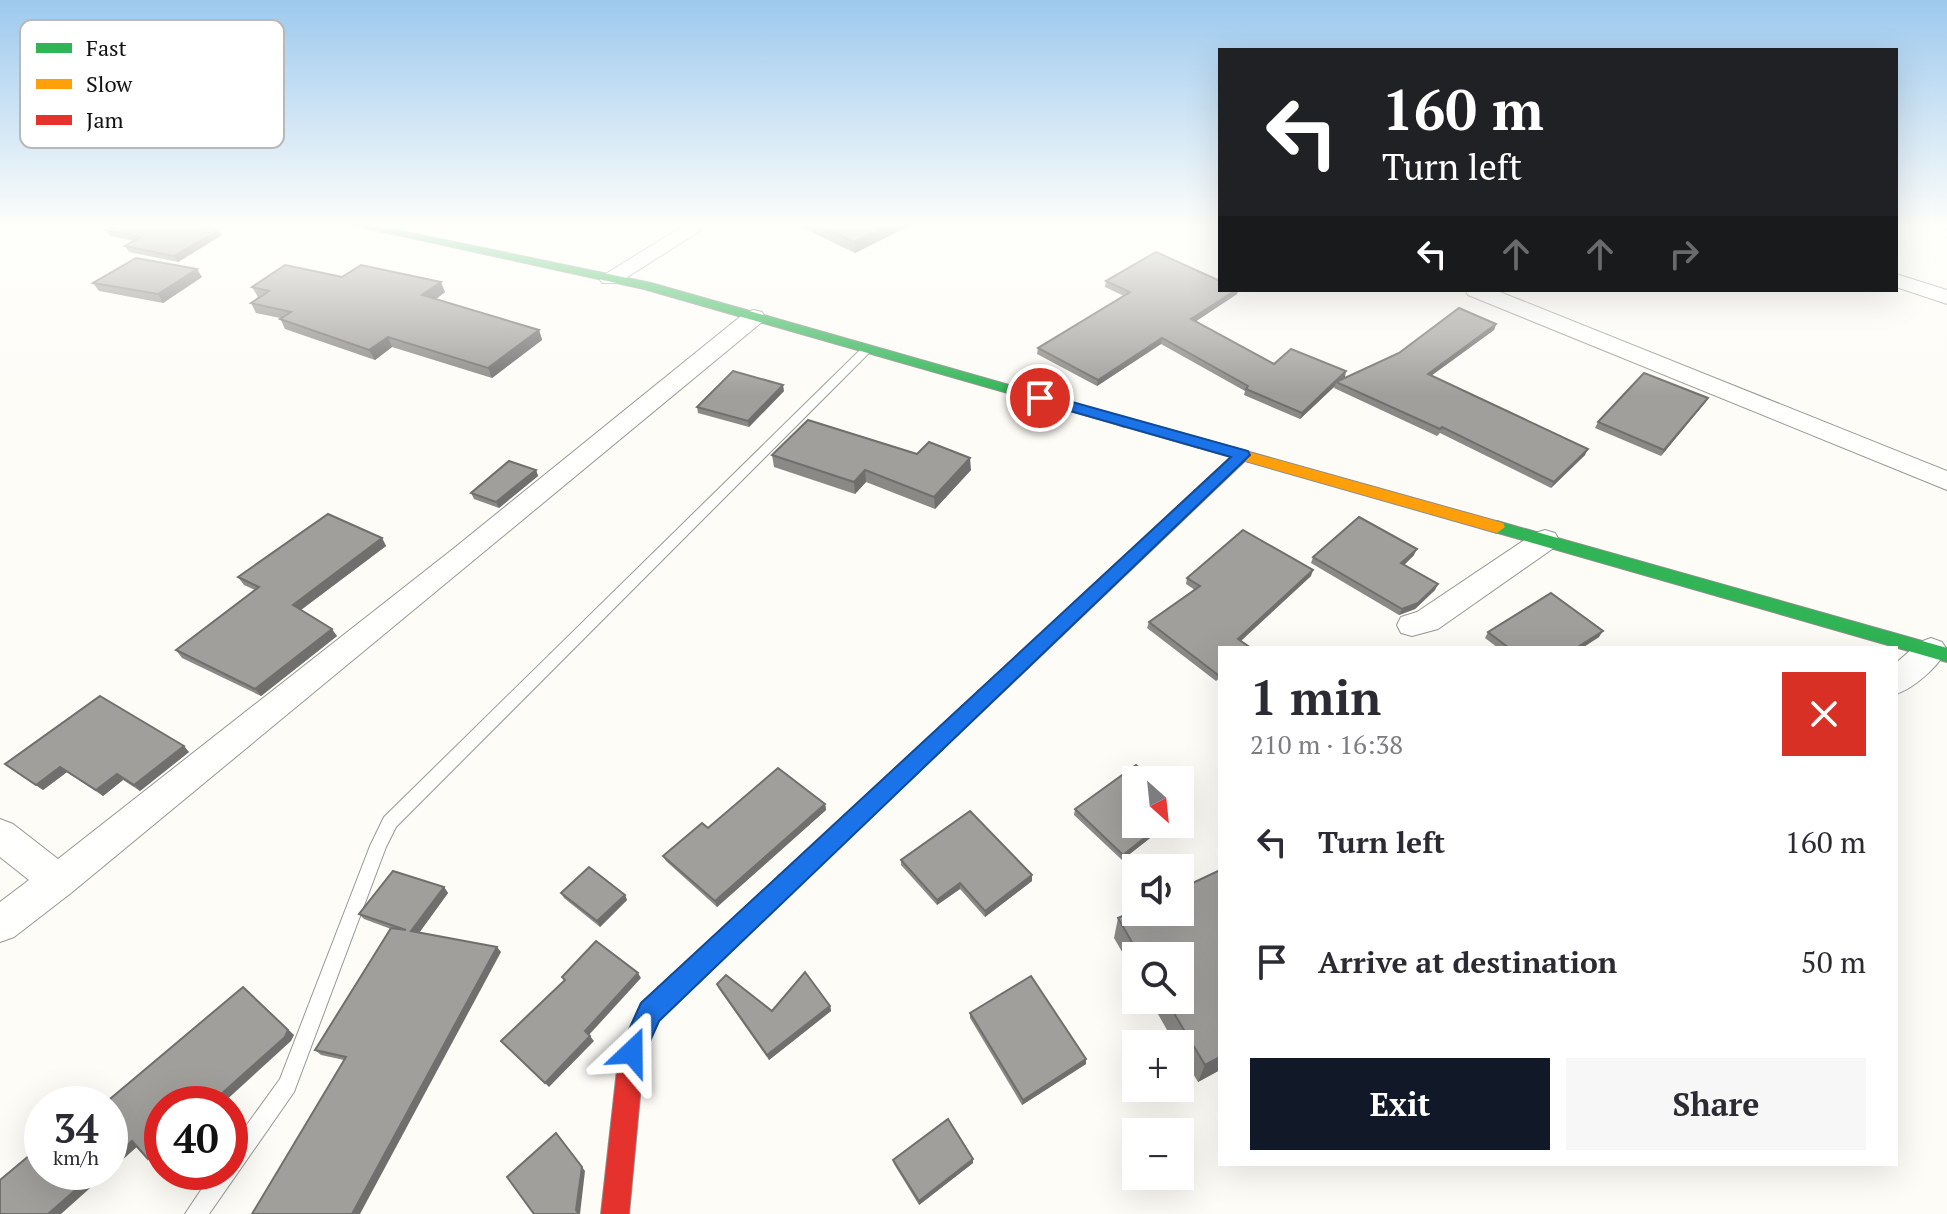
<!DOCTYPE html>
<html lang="en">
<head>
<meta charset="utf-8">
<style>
	:root { --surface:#fff; --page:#f7f7f7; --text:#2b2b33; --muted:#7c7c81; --accent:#111827 }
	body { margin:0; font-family:"PT Serif",serif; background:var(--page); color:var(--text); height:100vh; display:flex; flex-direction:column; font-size:30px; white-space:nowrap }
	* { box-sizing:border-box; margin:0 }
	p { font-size:26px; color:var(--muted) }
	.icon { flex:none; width:44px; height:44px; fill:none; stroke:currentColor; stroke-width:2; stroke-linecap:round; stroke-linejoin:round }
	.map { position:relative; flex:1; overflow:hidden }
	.details { position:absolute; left:1218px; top:646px; width:680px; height:520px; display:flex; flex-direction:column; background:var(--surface); border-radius:0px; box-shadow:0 8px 32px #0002 }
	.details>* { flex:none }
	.top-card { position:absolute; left:1218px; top:48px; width:680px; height:244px; border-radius:0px; box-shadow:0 8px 32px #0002; background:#202124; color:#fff; overflow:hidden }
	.needle { width:52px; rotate:153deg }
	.fabs { position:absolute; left:1122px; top:766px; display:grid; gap:16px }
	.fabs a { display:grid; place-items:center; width:72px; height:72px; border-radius:0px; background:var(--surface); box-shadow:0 8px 32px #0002; font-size:40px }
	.speed { position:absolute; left:24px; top:1086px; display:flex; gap:16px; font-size:40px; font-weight:700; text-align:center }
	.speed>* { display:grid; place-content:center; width:104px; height:104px; border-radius:50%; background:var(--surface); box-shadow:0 8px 32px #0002; line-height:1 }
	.speed small { font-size:20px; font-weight:400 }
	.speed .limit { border:12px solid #d22; background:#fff; color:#111 }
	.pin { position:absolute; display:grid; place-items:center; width:68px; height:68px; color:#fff; margin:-34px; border:4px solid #fff; border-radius:50%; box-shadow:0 2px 8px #0007 }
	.me { position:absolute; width:88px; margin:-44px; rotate:23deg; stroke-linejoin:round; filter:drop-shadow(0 0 6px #0008) }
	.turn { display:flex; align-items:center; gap:28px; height:168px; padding:0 32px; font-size:36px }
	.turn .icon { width:104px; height:104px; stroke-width:2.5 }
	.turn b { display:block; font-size:56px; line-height:68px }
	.lanes { display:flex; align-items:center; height:76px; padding:0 32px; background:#0003; justify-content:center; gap:40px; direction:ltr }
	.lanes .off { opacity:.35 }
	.round { display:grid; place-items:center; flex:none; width:84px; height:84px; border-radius:0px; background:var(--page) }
	.headline { display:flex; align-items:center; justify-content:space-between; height:136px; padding:0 32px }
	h1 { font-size:48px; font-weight:800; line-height:60px }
	.primary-button { display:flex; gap:16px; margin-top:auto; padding:16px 32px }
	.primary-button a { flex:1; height:92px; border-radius:0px; background:var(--accent); color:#fff; font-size:32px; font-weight:800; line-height:92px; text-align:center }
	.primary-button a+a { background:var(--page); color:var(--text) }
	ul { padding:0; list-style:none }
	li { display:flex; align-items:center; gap:24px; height:120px; padding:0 32px }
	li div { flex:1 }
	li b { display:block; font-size:30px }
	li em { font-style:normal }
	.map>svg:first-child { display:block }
</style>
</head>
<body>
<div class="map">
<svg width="1947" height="1214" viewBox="0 0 1947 1214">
	<rect width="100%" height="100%" fill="#fdfcf7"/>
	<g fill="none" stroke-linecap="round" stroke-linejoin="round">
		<g stroke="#979795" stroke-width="2">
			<polygon id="lane" points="867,346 871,347 871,351 396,827 386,847 294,1092 209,1214 185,1214 213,1172 230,1172 230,1148 280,1079 370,846 384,817 863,347"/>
		</g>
		<g stroke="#979795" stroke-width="2">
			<g id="street">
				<polygon points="685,225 709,225 618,283 602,283 599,278"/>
				<polygon points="1896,274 1947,290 1947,304 1896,287"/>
				<polygon points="1465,290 1495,290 1947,471 1947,490 1468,295"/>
				<polygon points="754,310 762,312 765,317 762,322 71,893 14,937 0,942 0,902 29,880 0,857 0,819 13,824 58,859 453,549 746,312"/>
				<polygon points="1545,530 1555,533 1559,540 1555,547 1438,629 1412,636 1401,633 1397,625 1401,617 1417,612 1535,533"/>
				<path d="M 1931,638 L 1942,642 L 1947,650 C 1937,667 1915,688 1896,694 L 1896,663 L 1920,642 Z"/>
			</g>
		</g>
		<g stroke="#8e8d8b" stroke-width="2">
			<g id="fast">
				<polygon points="352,225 373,225 651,283 1129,419 1132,422 1124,427 1119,425 644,289"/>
				<polygon points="1242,450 1250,455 1248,458 1026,670 1012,670 1010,665 1012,660 1236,452"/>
				<polygon points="1497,521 1947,648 1947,662 1491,531 1489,527"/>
			</g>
		</g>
		<g stroke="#8e8d8b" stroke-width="2">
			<g id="slow">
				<polygon points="1124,417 1503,523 1505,527 1497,533 1119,425 1116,422"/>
				<polygon points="1019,658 1026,660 1028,665 1026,670 771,912 763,915 755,912 752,905 755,898 1012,660"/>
			</g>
		</g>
		<g stroke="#8e8d8b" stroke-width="2">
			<polygon id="jam" points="763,895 771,898 774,905 771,912 659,1021 644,1053 629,1214 601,1214 619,1052 641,1003 755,898"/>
		</g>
		<use href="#lane" fill="#fffffe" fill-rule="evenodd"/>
		<use href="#street" fill="#fffffe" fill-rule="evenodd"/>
		<use href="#fast" fill="#30b455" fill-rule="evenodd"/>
		<use href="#slow" fill="#ff9f0a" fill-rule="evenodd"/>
		<use href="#jam" fill="#e5322d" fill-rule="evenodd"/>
	</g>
	<g fill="#8a8986">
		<polygon points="117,225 219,225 212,228 222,235 178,262 129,252 125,246 134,241 110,236 106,230"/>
		<polygon points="797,225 911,225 855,253"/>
		<polygon points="202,277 163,303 99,291 93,283"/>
		<polygon points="342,277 445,292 436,299 539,330 542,340 492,378 392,347 375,360 285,329 280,318 256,313 251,303 258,297 252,287"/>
		<polygon points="1106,281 1220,290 1238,290 1237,294 1195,322 1274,364 1345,377 1343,378 1496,324 1494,330 1431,376 1585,455 1551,488 1440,433 1437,436 1334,388 1335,386 1300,419 1244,395 1245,391 1161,344 1097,386 1037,354 1038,348 1124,296 1105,287"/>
		<polygon points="784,391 749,427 698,413 697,407"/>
		<polygon points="1708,398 1661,456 1595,428 1598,422"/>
		<polygon points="917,454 971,470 935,509 866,482 855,494 774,467 772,455"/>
		<polygon points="536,470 538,476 499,508 474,499 471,493"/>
		<polygon points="382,538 386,546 301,610 337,636 261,696 182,658 176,650 255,590 244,585 238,577"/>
		<polygon points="1414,555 1404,565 1435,590 1415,609 1399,615 1311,563 1313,557"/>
		<polygon points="1311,576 1241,641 1220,678 1216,681 1147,628 1149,622 1195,590 1186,584 1187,578"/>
		<polygon points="1488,632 1599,637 1582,648 1498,648 1485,638"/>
		<polygon points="189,752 140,791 123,780 103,796 67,772 43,790 5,764"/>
		<polygon points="825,804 826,810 717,907 666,861 663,856 708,828"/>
		<polygon points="1075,809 1136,824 1168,824 1122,860 1074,815"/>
		<polygon points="901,860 1032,875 1032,881 985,917 960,889 937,905 901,865"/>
		<polygon points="1220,870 1220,1070 1198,1082 1180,1052 1180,1044 1175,1044 1150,1000 1180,1000 1180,956 1136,956 1136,976 1114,938 1118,918"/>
		<polygon points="444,887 448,893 419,933 501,952 344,1060 321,1055 315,1050 391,929 364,919 359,914"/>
		<polygon points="561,893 625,895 627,900 600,927 564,898"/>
		<polygon points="717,984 772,1011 830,1006 831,1011 769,1060 719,989"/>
		<polygon points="970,1013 1086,1064 1022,1105 970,1018"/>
		<polygon points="893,1160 973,1163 919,1205 894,1164"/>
	</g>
	<g fill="#716f6d">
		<polygon points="206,225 219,225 206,232 203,226"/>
		<polygon points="888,225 911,225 855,253 854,242"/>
		<polygon points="219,230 222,235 178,262 174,256"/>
		<polygon points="197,269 202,277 163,303 158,294"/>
		<polygon points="441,282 445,292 427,306 422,295"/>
		<polygon points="1236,290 1238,290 1237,294 1190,325 1191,319"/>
		<polygon points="1496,324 1494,330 1425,380 1428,374"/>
		<polygon points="539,330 542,340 492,378 488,368"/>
		<polygon points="388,337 392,347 375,360 369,350"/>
		<polygon points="1162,338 1161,344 1097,386 1098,380"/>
		<polygon points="1346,371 1345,377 1339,383 1336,382 1335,386 1300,419 1302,413"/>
		<polygon points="783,385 784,391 749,427 748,421"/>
		<polygon points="1708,398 1704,404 1661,456 1664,450"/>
		<polygon points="1588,449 1585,455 1551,488 1554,482"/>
		<polygon points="970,458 971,470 935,509 934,497"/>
		<polygon points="536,470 538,476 499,508 496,502"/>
		<polygon points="865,470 866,482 855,494 854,482"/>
		<polygon points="382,538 386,546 298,612 293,605"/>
		<polygon points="1417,549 1414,555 1399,570 1401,563"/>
		<polygon points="1313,570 1311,576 1236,645 1238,639"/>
		<polygon points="1438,584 1435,590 1415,609 1399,615 1402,609"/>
		<polygon points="332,629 337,636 261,696 255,689"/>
		<polygon points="1603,631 1599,637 1582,648 1576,648"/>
		<polygon points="184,746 189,752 140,791 134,785"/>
		<polygon points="60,767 67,772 43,790 36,785"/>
		<polygon points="117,774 123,780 103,796 96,790"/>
		<polygon points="825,804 826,810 717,907 715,901"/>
		<polygon points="1162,824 1168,824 1122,860 1123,855"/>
		<polygon points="1032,875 1032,881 985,917 985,911"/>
		<polygon points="960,883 960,889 937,905 937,900"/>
		<polygon points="444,887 448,893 416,937 411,931"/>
		<polygon points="625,895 627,900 600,927 597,921"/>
		<polygon points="497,947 501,952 360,1214 352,1214"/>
		<polygon points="638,973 641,978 588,1036 585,1031"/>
		<polygon points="249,992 294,1035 291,1041 222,1104 210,1104"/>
		<polygon points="830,1006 831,1011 769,1060 767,1055"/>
		<polygon points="590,1036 594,1041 549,1087 545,1083"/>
		<polygon points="1220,1057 1220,1070 1198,1082 1205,1065"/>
		<polygon points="1086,1059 1086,1064 1022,1105 1023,1100"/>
		<polygon points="560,1138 585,1171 580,1214 576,1210"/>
		<polygon points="132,1141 139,1145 110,1171 110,1160"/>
		<polygon points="162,1147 162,1158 156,1163 148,1159"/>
		<polygon points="973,1159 973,1163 919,1205 919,1201"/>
		<polygon points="96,1172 108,1172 61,1214 48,1214"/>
	</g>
	<g fill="#a19f9c" stroke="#716f6d" stroke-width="2">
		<polygon points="117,225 206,225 203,226 219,230 174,256 125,246 141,237 106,230"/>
		<polygon points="818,225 888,225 854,242"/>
		<polygon points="1156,252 1220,281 1220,290 1236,290 1191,319 1274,364 1291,349 1346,371 1302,413 1246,389 1248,386 1162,338 1098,380 1038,348 1130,292 1106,281"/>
		<polygon points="136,258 197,269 158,294 93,283"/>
		<polygon points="285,265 342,277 361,265 441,282 422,295 539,330 488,368 388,337 369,350 280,319 291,312 251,303 269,291 252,287"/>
		<polygon points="1459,308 1496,324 1428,374 1588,449 1554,482 1442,427 1440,429 1336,382 1399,353"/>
		<polygon points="733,371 783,385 748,421 697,407"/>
		<polygon points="1644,373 1708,398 1664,450 1598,422"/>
		<polygon points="808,420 917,454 929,442 970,458 934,497 865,470 854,482 772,455"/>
		<polygon points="509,461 536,470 496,502 471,493"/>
		<polygon points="328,514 382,538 293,605 332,629 255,689 176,650 259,587 238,577"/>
		<polygon points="1359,517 1417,549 1401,563 1438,584 1418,603 1402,609 1313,557"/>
		<polygon points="1243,530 1313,570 1238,639 1251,648 1220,648 1220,673 1218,675 1149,622 1200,586 1187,578"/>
		<polygon points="1551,593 1603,631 1576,648 1509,648 1488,632"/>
		<polygon points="100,696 184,746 134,785 117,774 96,790 60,767 36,785 5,764"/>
		<polygon points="1136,765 1153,780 1136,780 1136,824 1162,824 1123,855 1075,809"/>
		<polygon points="778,768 825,804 715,901 663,856 702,823 708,828"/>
		<polygon points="970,811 1032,875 985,911 960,883 937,900 901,860"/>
		<polygon points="589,867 625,895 597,921 561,893"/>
		<polygon points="1220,870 1220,1057 1205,1065 1166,1000 1180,1000 1180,956 1140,956 1118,918 1136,910 1136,912 1180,912 1180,889"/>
		<polygon points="393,871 444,887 411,931 497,947 352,1214 252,1214 346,1057 315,1050 391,928 406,930 359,914"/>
		<polygon points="596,941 638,973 585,1031 590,1036 545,1083 501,1041 565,980 562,977"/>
		<polygon points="805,972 830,1006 767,1055 717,984 726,975 772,1011"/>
		<polygon points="1031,976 1086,1059 1023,1100 970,1013"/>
		<polygon points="243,987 288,1030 285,1037 210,1104 162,1104 162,1147 148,1159 132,1141 110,1160 110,1104 104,1104"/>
		<polygon points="948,1119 973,1159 919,1201 893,1160"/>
		<polygon points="556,1133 582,1167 576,1210 579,1214 534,1214 507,1177"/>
		<polygon points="42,1145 42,1172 96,1172 48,1214 0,1214 0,1180"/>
	</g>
	<linearGradient id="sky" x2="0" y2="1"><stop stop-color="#9dc9ee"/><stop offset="0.57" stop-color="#fefefb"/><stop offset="1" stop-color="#fefefb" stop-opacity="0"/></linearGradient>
	<rect width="1947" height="395" fill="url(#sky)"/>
	<polygon fill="#1a73e8" stroke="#114b97" stroke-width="2" points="1040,393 1248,451 1250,455 659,1021 641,1061 632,1065 623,1061 619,1052 641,1003 1231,457 1035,401 1033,398"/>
	<rect x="20" y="20" width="264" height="128" rx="12" fill="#fff" stroke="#b8b8b8" stroke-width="2"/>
	<rect x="36" y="43" width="36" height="10" fill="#30b455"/>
	<rect x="36" y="79" width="36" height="10" fill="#ff9f0a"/>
	<rect x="36" y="115" width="36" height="10" fill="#e5322d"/>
	<g font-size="22" fill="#111">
		<text x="86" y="56">Fast</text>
		<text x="86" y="92">Slow</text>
		<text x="86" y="128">Jam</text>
	</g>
</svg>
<div class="fabs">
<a><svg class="needle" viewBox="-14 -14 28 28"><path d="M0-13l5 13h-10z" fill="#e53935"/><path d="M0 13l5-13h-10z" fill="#7c7c81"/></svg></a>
<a><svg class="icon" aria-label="sound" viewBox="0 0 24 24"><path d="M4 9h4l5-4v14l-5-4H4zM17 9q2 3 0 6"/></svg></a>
<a><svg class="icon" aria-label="search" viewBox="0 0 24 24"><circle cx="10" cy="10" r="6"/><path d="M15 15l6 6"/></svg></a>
<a>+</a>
<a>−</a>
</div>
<div class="speed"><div>34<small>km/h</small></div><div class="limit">40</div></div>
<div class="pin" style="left:1040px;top:398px;background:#d93025"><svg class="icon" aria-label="arrive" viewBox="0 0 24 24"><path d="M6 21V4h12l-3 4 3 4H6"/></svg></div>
<svg class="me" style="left:632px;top:1052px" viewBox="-20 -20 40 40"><path d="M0-17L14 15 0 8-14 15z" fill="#1a73e8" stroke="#fff" stroke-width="4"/></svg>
<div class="top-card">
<div class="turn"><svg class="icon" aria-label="left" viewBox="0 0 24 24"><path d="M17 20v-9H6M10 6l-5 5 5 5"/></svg><div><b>160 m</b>Turn left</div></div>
<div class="lanes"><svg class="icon" aria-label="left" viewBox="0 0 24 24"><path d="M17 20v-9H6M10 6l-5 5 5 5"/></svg><svg class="icon off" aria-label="ahead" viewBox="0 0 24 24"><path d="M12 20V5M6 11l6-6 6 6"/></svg><svg class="icon off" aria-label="ahead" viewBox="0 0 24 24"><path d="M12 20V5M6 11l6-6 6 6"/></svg><svg class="icon off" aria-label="right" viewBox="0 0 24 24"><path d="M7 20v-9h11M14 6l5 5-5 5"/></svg></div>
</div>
<section class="details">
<div class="headline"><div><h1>1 min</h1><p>210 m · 16:38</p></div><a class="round" style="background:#d93025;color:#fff"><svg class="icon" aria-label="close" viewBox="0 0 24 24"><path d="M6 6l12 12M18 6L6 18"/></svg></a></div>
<ul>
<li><svg class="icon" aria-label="left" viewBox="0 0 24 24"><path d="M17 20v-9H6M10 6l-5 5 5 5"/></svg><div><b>Turn left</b></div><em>160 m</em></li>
<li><svg class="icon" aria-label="arrive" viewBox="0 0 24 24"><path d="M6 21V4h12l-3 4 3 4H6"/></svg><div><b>Arrive at destination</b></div><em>50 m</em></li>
</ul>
<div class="primary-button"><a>Exit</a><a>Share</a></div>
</section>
</div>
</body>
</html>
